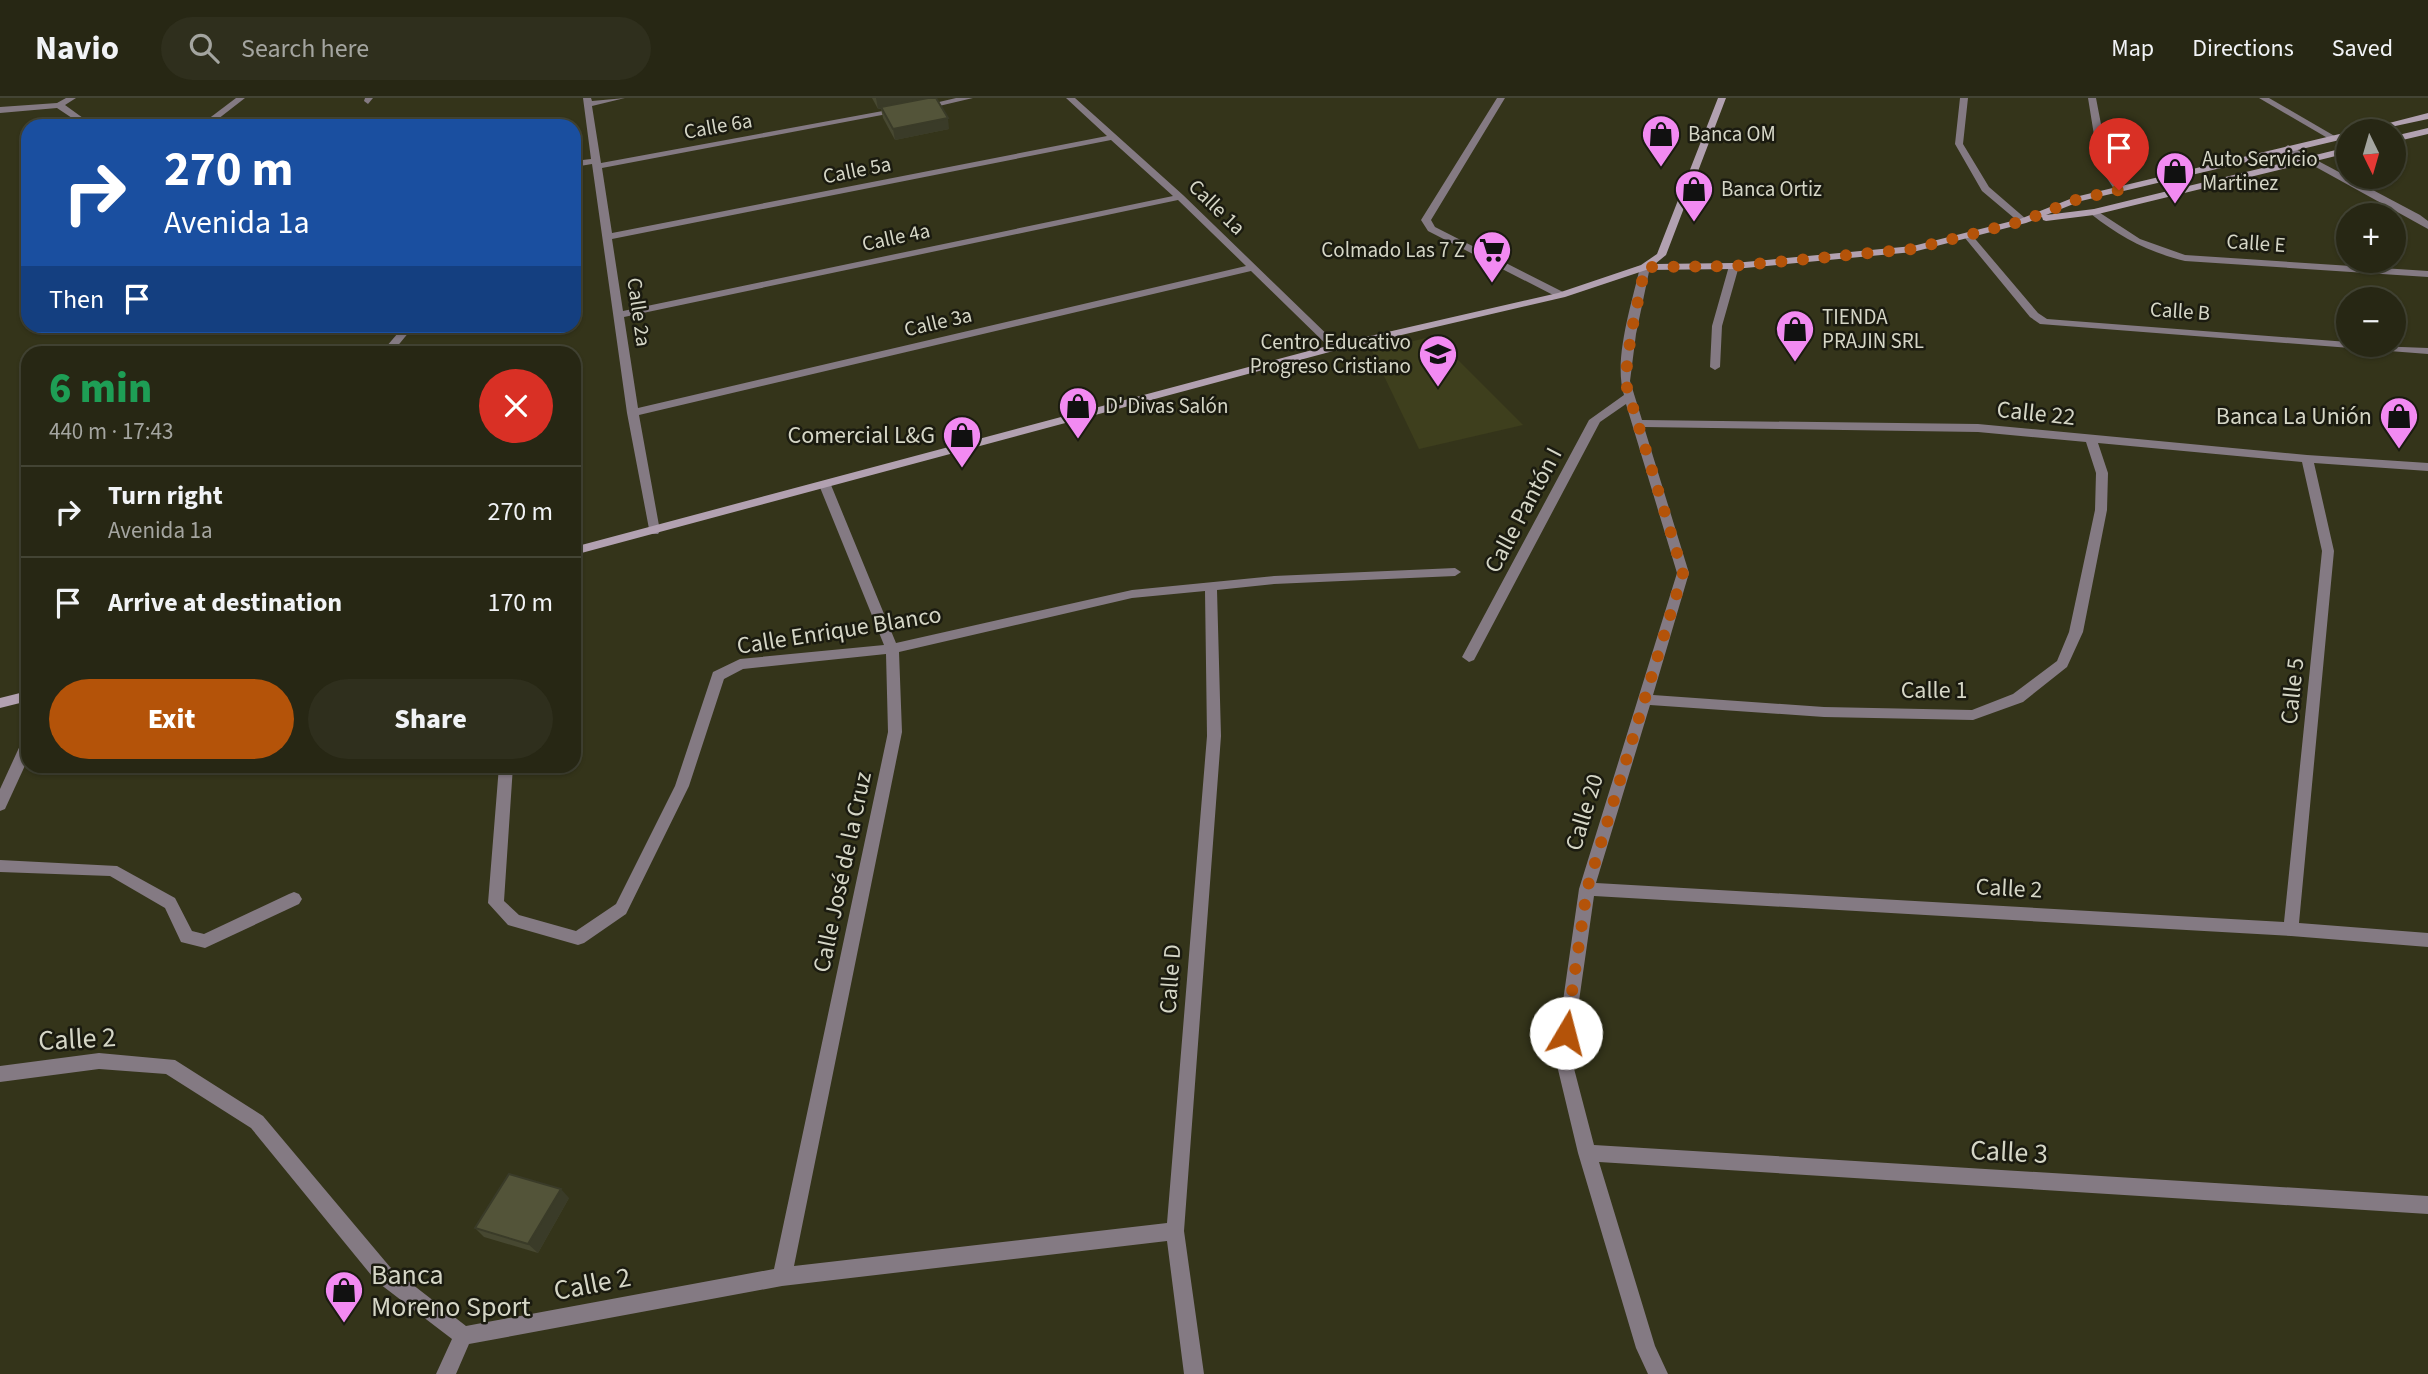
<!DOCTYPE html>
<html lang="en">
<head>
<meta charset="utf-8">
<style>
	:root { --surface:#272714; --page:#2f2f1d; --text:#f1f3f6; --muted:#a4a5a0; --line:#434434; --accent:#b45309 }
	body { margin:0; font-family:"Source Sans 3",sans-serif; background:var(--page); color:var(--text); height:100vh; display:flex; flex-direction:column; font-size:26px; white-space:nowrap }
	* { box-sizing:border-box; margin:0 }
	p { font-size:23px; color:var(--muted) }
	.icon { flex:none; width:38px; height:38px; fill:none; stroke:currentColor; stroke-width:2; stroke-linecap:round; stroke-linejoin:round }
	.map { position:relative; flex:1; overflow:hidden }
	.details { position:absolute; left:21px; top:248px; width:560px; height:427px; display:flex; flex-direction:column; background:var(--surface); border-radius:21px; box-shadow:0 2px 5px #0004,0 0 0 2px var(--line) }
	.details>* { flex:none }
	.banner { position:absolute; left:21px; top:21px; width:560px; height:214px; border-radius:21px; box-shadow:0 2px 5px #0004,0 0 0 2px var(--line); background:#1a4fa0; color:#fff; overflow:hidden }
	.needle { width:46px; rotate:175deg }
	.controls { position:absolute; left:2336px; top:21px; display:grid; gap:14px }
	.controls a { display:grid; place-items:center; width:70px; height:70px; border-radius:50%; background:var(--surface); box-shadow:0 2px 5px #0004,0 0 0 2px var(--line); font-size:35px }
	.pin { position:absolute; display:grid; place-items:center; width:60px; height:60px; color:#fff; margin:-72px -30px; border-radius:50% 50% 50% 0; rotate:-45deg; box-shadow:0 0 7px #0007 }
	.pin .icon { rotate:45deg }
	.me { position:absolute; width:77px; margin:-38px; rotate:8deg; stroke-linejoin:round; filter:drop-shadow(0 0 5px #0008) }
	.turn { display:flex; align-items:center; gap:24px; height:147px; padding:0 28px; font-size:32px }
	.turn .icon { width:91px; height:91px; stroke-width:2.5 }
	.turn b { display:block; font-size:49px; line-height:60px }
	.then { display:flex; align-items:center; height:66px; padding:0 28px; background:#0003; gap:14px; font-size:26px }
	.round { display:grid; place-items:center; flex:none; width:74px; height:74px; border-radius:37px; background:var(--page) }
	.overview { display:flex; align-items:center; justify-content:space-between; height:119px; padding:0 28px }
	h1 { font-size:42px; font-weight:800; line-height:52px; color:#1e9e55 }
	.button { display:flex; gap:14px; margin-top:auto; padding:14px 28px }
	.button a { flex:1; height:80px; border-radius:42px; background:var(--accent); color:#fff; font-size:28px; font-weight:800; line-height:80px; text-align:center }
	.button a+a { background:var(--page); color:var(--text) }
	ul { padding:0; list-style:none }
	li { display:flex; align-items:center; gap:21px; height:91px; padding:0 28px; border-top:2px solid var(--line) }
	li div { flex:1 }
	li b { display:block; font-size:26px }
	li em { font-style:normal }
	header { display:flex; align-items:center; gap:42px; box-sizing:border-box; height:98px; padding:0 35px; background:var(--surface); border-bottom:2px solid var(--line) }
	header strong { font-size:33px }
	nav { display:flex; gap:38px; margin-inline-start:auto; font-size:24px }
	.search { width:490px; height:63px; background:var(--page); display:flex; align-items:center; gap:18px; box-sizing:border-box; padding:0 24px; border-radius:38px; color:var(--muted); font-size:26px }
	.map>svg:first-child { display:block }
</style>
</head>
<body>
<header>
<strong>Navio</strong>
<div class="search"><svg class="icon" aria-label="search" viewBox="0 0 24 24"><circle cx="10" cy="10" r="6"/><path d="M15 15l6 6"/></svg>Search here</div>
<nav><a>Map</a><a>Directions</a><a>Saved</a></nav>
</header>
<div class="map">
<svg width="2428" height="1276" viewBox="0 0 2428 1276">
	<rect width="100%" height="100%" fill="#34341a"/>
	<polygon fill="#3e3f1d" points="1434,238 1523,327 1419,351 1372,253"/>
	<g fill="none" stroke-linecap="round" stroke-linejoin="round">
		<polygon fill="#847a83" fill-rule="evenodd" points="1734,165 1739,168 1722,228 1720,269 1715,272 1710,269 1712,228 1729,168"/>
		<g fill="#847a83" fill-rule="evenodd">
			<polygon points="66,0 76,0 65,7 94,28 84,28 57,10 0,15 0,9 57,5"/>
			<polygon points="236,0 245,0 209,28 199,28"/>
			<polygon points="365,0 373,0 368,6 364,3"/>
			<path d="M 583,0 L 591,0 L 592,3 L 625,0 L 592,8 L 601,65 L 899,10 L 903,13 L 602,70 L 612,135 L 1107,38 L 1066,0 L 1075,0 L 1183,97 L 1340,249 L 1339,251 L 1331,251 L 1251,173 L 639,317 L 660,433 L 658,436 L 650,436 L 627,315 L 592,66 L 574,69 L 574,63 L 591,61 ZM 1111,42 L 1173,98 L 623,213 L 612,141 ZM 1178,102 L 1246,168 L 638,310 L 624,219 Z"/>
			<polygon points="956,0 973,0 922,12 918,9"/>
			<polygon points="1497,0 1505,0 1431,122 1435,129 1565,195 1565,199 1557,199 1428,133 1421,122"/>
			<polygon points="1960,0 1968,0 1963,46 1989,89 2026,121 2026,125 2020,125 1982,93 1955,46"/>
			<polygon points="2088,0 2096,0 2109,68 2124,92 2122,94 2116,94 2099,68"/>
			<polygon points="2259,0 2269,0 2338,40 2331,42"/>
			<polygon points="2288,47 2420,117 2428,123 2428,131 2285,52 2284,50"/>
			<path d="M 2094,111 L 2140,141 L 2185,157 L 2428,173 L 2428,179 L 2185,163 C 2148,154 2120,139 2091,116 L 2089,114 Z"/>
			<polygon points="1965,136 1971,136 2038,215 2047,221 2348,244 2348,247 2428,250 2428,256 2040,226 2030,219 1965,140"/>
			<path d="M 1645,166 L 1650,169 L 1636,236 L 1630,283 L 1642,322 L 1978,326 L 2307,357 L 2428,365 L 2428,373 L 2314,365 L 2334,453 L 2299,825 L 2428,835 L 2428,849 L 2291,838 L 1594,798 L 1571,959 L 1594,1047 L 2428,1098 L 2428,1116 L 1599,1064 L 1655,1248 L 1668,1276 L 1648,1276 L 1636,1250 L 1578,1055 L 1555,959 L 1579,791 L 1677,475 L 1626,306 L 1600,324 L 1474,562 L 1469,564 L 1462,559 L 1589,322 L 1624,297 C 1613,262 1632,205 1640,169 ZM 1644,329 L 1978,334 L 2086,344 L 2096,375 L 2095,412 L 2069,534 L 2057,563 L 2013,596 L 1972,612 L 1824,609 L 1653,597 L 1689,475 ZM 2098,345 L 2302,364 L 2322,453 L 2284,824 L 1596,785 L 1650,607 L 1824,619 L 1973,622 L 2023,604 L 2067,569 L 2083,534 L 2107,412 L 2108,375 Z"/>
			<polygon points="404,228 414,228 391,256 380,256"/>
			<path d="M 825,383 L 831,387 L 896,545 L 1132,492 L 1274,478 L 1455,470 L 1461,474 L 1455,478 L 1274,486 L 1217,492 L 1221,638 L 1184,1133 L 1204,1276 L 1184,1276 L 1167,1143 L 782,1188 L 469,1246 L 456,1276 L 436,1276 L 452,1241 L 376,1183 L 251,1030 L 166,976 L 99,971 L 0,984 L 0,968 L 99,955 L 175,962 L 263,1018 L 390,1169 L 466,1228 L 774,1171 L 888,634 L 886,556 L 743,571 L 724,581 L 689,688 L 626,816 L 584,845 L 578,847 L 508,827 L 488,805 L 499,668 L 513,668 L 504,803 L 519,817 L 576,833 L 616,806 L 675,688 L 713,574 L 740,561 L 884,547 L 819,387 ZM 1205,493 L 1207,638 L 1167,1125 L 794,1168 L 902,634 L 899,554 L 1132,500 Z"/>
			<polygon points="28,640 28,661 5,711 0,713 0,691 23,641"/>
			<polygon points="0,762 117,768 175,800 192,833 204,836 289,796 294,794 299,796 302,801 299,806 205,850 181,844 165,810 110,778 0,774"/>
		</g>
		<g fill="#b2a1b1" fill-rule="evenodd">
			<polygon points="1718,0 1726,0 1666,157 1655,166 1734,165 1913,148 2020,121 2075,99 2348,34 2348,40 2081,103 2046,117 2094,111 2348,49 2348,55 2094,117 2046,123 2043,122 2042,119 2026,125 1913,154 1734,171 1646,172 1565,199 1337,252 574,457 574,449 1331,247 1558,195 1641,167 1657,156"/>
			<polygon points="2428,15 2428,21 2372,33 2358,33"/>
			<polygon points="2428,30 2428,36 2394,44 2394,38"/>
			<polygon points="28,593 28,603 0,610 0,600"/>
		</g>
	</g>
	<g fill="#474831">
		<polygon points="872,0 936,0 949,31 895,42 883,20 881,11 878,11"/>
		<polygon points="569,1100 538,1155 484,1139 475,1130"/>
	</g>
	<g fill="#3a3b28">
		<polygon points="876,0 931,0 932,2 878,11"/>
		<polygon points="948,20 949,31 895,42 893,31"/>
		<polygon points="561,1091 569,1100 538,1155 528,1146"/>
	</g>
	<g fill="#535439" stroke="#3a3b28" stroke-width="2">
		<polygon points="928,0 936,0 948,20 893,31 881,9"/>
		<polygon points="509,1076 561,1091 528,1146 475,1130"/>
	</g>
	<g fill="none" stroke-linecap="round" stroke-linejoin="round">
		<polyline stroke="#b45309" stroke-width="12" stroke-dasharray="0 21.6" points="1566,935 1587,791 1683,475 1625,283 1631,236 1645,169 1734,168 1913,151 2023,123 2078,101 2119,92"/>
	</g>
	<defs>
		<g id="shop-pin" transform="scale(2.0125)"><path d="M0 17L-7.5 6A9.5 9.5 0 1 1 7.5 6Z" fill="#f28af2" stroke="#1b1b10"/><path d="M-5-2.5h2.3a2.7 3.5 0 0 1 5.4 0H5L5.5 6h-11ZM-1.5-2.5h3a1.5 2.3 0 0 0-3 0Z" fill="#111"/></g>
		<g id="supermarket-pin" transform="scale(2.0125)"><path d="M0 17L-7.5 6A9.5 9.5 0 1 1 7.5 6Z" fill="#f28af2" stroke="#1b1b10"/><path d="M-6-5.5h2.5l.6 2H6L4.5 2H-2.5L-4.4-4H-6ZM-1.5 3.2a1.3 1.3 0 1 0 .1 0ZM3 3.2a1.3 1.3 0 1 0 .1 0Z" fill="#111"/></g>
		<g id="school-pin" transform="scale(2.0125)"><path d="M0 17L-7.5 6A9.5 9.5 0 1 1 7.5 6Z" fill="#f28af2" stroke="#1b1b10"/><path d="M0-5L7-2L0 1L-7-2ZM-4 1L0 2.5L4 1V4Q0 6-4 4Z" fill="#111"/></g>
	</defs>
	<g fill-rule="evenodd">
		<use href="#shop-pin" x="1661" y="36"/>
		<use href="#shop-pin" x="2175" y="73"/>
		<use href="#shop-pin" x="1694" y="91"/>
		<use href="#supermarket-pin" x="1492" y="152"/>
		<use href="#shop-pin" x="1795" y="231"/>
		<use href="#school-pin" x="1438" y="256"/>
		<use href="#shop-pin" x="1078" y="308"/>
		<use href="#shop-pin" x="2399" y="318"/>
		<use href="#shop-pin" x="962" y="337"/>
		<use href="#shop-pin" x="344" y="1192"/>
	</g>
	<g text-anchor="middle" stroke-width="5" stroke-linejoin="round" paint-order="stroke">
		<g font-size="21" fill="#d5d6c6" stroke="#1b1b10">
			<text transform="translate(718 28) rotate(-10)" y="7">Calle 6a</text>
			<text transform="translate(857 72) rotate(-11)" y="7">Calle 5a</text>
			<text transform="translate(1217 109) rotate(44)" y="7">Calle 1a</text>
			<text transform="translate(896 139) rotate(-12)" y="7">Calle 4a</text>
			<text transform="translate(2256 145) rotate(4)" y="7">Calle E</text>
			<text transform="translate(2180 213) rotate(4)" y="7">Calle B</text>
			<text transform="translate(639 214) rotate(82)" y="7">Calle 2a</text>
			<text transform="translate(938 224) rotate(-13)" y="7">Calle 3a</text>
		</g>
		<g font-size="21" fill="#d5d6c6" stroke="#1b1b10" text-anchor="start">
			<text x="1688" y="43">Banca OM</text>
			<text x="2202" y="68">Auto Servicio<tspan x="2202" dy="24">Martinez</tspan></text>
			<text x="1721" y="98">Banca Ortiz</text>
			<text x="1465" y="159" text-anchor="end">Colmado Las 7 Z</text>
			<text x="1822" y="226">TIENDA<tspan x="1822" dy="24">PRAJIN SRL</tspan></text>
			<text x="1411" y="251" text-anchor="end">Centro Educativo<tspan x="1411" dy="24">Progreso Cristiano</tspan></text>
			<text x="1105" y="315">D' Divas Salón</text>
		</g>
		<g font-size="24" fill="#d5d6c6" stroke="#1b1b10">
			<text transform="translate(2036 315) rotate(6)" y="8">Calle 22</text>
			<text transform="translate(1523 412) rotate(-62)" y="8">Calle Pantón I</text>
			<text transform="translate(839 532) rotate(-9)" y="8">Calle Enrique Blanco</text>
			<text x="1934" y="600">Calle 1</text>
			<text transform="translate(2292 593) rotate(-84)" y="8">Calle 5</text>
			<text transform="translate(1584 714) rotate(-73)" y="8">Calle 20</text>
			<text transform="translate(842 774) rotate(-78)" y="8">Calle José de la Cruz</text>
			<text transform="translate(2009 790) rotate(3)" y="8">Calle 2</text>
			<text transform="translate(1170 881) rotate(-86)" y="8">Calle D</text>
		</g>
		<g font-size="24" fill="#d5d6c6" stroke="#1b1b10" text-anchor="end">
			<text x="2372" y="326">Banca La Unión</text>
			<text x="935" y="345">Comercial L&amp;G</text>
		</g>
		<g font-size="28" fill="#d5d6c6" stroke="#1b1b10">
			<text transform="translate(77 940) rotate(-3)" y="10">Calle 2</text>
			<text transform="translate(2009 1053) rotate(3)" y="10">Calle 3</text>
			<text transform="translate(592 1185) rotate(-11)" y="10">Calle 2</text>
		</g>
		<g font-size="28" fill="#d5d6c6" stroke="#1b1b10" text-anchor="start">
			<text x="371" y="1186">Banca<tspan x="371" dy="32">Moreno Sport</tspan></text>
		</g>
	</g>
</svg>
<div class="controls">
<a><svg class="needle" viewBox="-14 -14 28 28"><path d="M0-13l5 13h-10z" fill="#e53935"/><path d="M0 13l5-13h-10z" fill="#a4a5a0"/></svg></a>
<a>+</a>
<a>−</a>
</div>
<div class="pin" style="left:2119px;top:92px;background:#d93025"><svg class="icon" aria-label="arrive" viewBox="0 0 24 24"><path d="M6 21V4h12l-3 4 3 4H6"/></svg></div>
<svg class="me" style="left:1566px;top:935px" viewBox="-20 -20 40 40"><circle r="19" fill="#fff"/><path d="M0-13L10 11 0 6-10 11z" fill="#b45309"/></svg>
<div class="banner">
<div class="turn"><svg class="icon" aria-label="right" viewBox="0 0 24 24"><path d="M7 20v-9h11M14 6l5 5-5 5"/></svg><div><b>270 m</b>Avenida 1a</div></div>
<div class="then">Then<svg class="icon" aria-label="arrive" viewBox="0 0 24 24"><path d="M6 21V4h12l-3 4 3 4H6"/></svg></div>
</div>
<section class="details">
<div class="overview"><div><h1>6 min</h1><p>440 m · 17:43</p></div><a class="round" style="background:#d93025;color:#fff"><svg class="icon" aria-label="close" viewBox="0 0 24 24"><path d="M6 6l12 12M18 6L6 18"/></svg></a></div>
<ul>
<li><svg class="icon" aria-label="right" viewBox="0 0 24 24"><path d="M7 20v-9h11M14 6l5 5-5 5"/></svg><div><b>Turn right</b><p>Avenida 1a</p></div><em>270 m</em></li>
<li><svg class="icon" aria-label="arrive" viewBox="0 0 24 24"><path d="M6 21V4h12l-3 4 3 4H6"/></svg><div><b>Arrive at destination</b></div><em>170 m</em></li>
</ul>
<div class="button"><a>Exit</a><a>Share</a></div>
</section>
</div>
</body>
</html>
